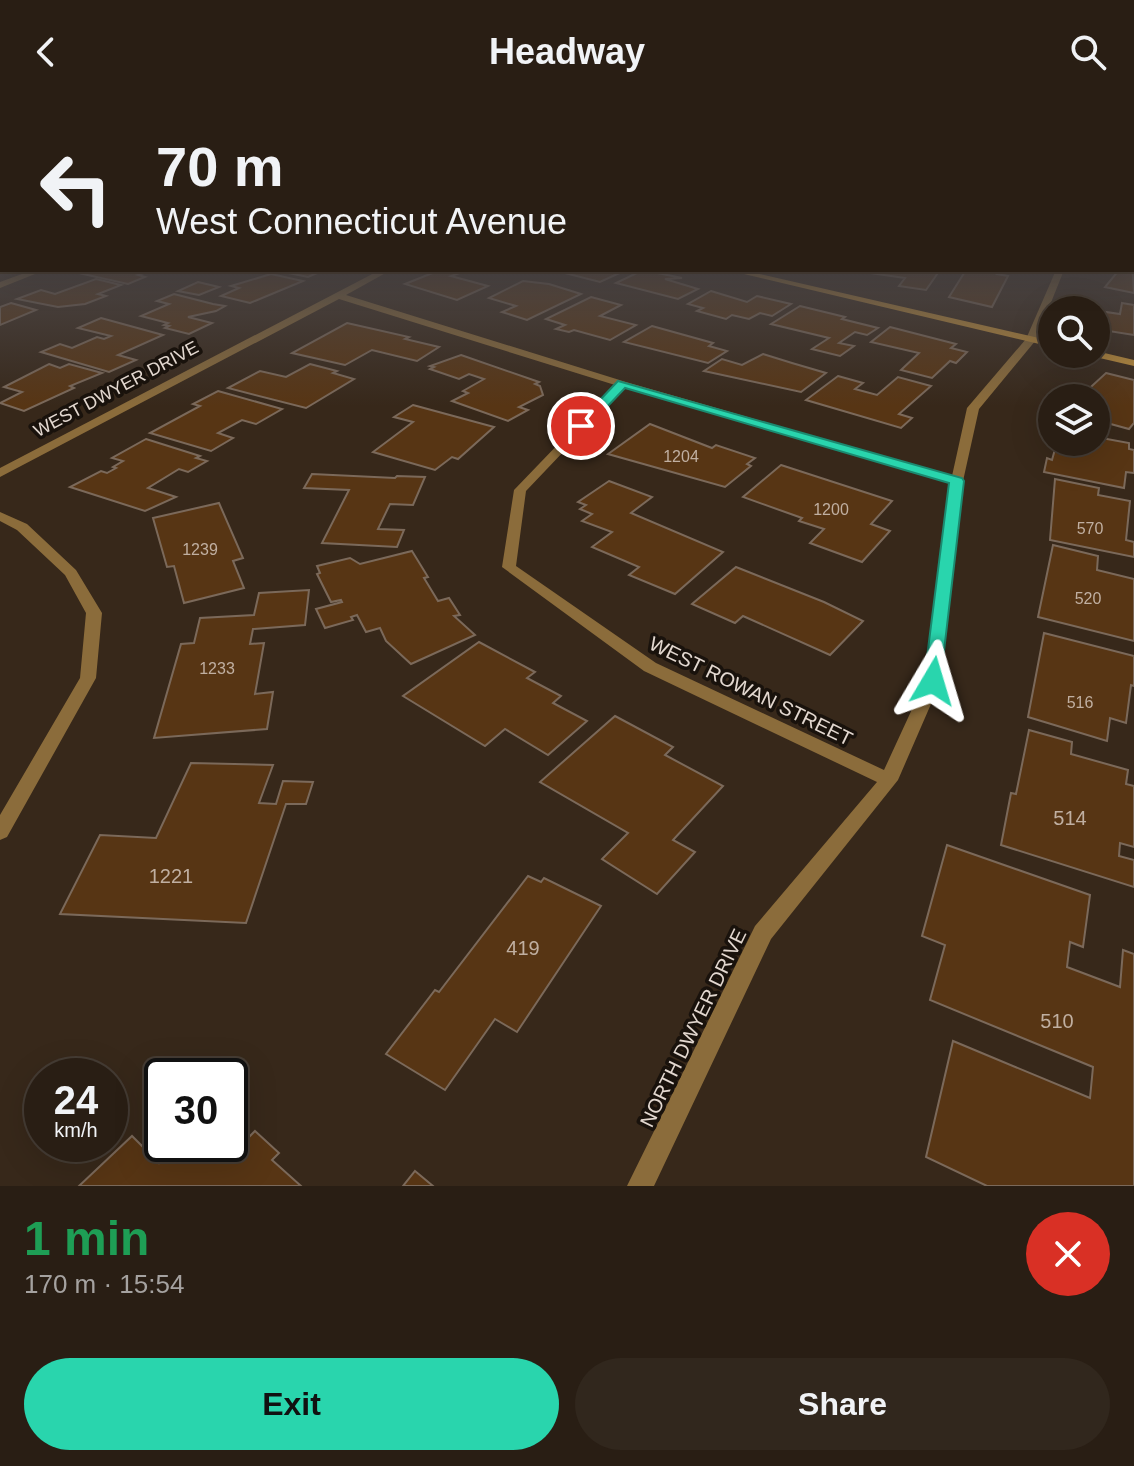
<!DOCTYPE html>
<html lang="en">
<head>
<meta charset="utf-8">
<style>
	:root { --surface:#291e14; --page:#31271d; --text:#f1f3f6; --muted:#a5a2a0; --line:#453c34; --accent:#29d5ad }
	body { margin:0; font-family:Arial,sans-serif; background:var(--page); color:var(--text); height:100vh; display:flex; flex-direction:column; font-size:30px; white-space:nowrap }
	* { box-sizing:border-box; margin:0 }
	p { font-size:26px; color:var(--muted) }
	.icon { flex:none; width:44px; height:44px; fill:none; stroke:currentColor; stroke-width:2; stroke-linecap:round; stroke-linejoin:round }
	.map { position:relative; height:1082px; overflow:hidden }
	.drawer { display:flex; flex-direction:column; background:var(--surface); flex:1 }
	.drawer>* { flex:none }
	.banner { position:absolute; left:0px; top:0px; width:1134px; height:168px; box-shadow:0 8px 32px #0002,0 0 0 2px var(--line); background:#291e14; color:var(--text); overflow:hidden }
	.buttons { position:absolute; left:1038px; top:192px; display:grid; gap:16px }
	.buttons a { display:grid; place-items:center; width:72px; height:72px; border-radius:50%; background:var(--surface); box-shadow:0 8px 32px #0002,0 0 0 2px var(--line); font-size:40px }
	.speed { position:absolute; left:24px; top:954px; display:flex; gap:16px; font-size:40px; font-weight:700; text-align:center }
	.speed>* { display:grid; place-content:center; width:104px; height:104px; border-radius:50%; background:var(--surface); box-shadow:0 8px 32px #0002,0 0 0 2px var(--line); line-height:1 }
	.speed small { font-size:20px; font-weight:400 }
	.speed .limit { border:4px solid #111; border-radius:12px; background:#fff; color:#111 }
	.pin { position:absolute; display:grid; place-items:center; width:68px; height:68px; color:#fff; margin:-34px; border:4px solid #fff; border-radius:50%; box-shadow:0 2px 8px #0007 }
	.me { position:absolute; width:88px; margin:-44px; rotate:7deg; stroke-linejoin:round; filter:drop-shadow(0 0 6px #0008) }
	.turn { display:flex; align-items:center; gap:28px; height:168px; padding:0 24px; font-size:36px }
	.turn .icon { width:104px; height:104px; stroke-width:2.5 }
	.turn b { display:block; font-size:56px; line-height:68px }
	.round { display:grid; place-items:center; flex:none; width:84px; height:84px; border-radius:42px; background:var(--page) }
	.headline { display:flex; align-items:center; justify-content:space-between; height:136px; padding:0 24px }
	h1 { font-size:48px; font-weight:600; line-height:60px; color:#1e9e55 }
	.action { display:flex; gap:16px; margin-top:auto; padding:16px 24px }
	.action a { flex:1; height:92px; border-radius:48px; background:var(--accent); color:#111; font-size:32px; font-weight:600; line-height:92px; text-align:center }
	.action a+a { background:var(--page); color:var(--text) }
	header { display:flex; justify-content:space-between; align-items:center; height:104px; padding:0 24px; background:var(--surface); font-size:36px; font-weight:600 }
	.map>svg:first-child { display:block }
</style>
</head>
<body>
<header><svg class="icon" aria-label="back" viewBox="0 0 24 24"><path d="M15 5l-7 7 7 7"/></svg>Headway<svg class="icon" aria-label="search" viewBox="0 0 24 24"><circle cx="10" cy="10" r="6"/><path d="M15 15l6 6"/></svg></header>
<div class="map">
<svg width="1134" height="1082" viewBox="0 0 1134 1082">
	<rect width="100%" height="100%" fill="#37281a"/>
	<g fill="#573514" stroke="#7b695a" stroke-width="2">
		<polygon points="1132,158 1134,189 1105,183 1119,166 1132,166"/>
		<polygon points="93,166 152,166 138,171 145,173 128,180 83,170"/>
		<polygon points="281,166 324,166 308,173 279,167"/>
		<polygon points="440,166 468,166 451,172 488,182 457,196 405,180"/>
		<polygon points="553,166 626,166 600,178"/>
		<polygon points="643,166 682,174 665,175 698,185 678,195 616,179"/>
		<polygon points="872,166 940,166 926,186 899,182 905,174 870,169"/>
		<polygon points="966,166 1000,166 997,170 1008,172 992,203 949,193"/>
		<polygon points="271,170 303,177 250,199 221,192 239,184 231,182"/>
		<polygon points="96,175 121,181 98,190 106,192 85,200 58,203 17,195 41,186 55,190"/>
		<polygon points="523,177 549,180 581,190 527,216 502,208 516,202 489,194"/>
		<polygon points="198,178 219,183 199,191 178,187"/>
		<polygon points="711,187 747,198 757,192 791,200 772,212 760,209 749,215 732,211 726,215 697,207 703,204 688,200"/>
		<polygon points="174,190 213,200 225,202 216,207 188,213 212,219 189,230 165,224 169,222 164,221 168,219 141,212 169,200 157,197"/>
		<polygon points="591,193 621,201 600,212 636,221 610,236 574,226 569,228 556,225 565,221 546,215"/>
		<polygon points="11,199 36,206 0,221 0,203"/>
		<polygon points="1122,199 1134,201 1134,231 1096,225 1099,207 1120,210"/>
		<polygon points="800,202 845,213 842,215 878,224 867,231 855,228 839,239 854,242 840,252 812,245 829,234 771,220"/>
		<polygon points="101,214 163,231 118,251 136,256 109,268 41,248 60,240 72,244 97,233 104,235 111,232 78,224"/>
		<polygon points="347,219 409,233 405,235 439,243 417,257 372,246 345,261 292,249"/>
		<polygon points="652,222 713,239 709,242 727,247 708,259 624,238"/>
		<polygon points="890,223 956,240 951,244 967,248 956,259 950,257 932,274 901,266 919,249 871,238"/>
		<polygon points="763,250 792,259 826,269 801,288 704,267 722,255 742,261"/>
		<polygon points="461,251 539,278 535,280 540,282 543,291 519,303 528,306 508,317 452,297 468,289 463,287 484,275 469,270 459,275 430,265 434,263 430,262"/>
		<polygon points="49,260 60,264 69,260 102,269 70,282 74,284 24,307 0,299 22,288 4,283"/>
		<polygon points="310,260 337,267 333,269 354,275 306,304 228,284 260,267 286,273"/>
		<polygon points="1106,269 1134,276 1134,319 1129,325 1096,316 1096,294 1075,294 1081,292"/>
		<polygon points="838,272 863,279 855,285 877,291 898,273 931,282 899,310 912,314 901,324 806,296"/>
		<polygon points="218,287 282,305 256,320 242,316 218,329 233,334 211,347 150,329 200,302 193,300"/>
		<polygon points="413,301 494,323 458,355 452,353 435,366 373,348 413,318 394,313"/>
		<polygon points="650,320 712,344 716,341 755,354 747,360 751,362 725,383 608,350"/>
		<polygon points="1096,333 1129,339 1129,345 1134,346 1134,369 1126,368 1124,384 1044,368 1047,354 1052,356 1057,338 1096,338"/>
		<polygon points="146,335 200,352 196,354 207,357 188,368 179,365 148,384 176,393 145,407 70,383 101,367 107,369 116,364 113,363 123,357 112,354"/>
		<polygon points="781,361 892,397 871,420 890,427 862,458 810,439 824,425 799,417 802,414 743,393"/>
		<polygon points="312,370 395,374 397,372 425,373 413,401 390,400 378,425 404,426 397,443 322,439 349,386 304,384"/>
		<polygon points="1055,375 1099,384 1098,391 1130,397 1126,436 1134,438 1134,453 1050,436"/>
		<polygon points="609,377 652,393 631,409 723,448 675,490 629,471 639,463 592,443 612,428 582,417 592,410 580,405 586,401 578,398"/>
		<polygon points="219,399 243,454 233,457 244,484 184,499 174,462 167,463 153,414"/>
		<polygon points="1053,441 1098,452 1097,466 1134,475 1134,537 1038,513"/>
		<polygon points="412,447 428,473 424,474 438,497 449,494 460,511 454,512 475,531 411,560 386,537 380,524 366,528 357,511 351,513 353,516 325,524 316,505 342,498 341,496 331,498 317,470 320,469 317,462 350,454 360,460"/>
		<polygon points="736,463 824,498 863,517 830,551 743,512 735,519 692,500"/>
		<polygon points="309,486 305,521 253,525 250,540 264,539 255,590 273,588 267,625 154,634 181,540 194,539 200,514 254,511 259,489"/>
		<polygon points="1044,529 1134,552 1134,582 1131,581 1126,619 1110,614 1107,637 1028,613"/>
		<polygon points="479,538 535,568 527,574 561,592 553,599 587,617 548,651 505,625 485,642 403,592"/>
		<polygon points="615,612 673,643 665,651 723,682 673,736 695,748 657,790 602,755 628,729 540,678"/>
		<polygon points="1029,626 1072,638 1071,650 1128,666 1126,680 1134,682 1134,743 1120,739 1119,752 1134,756 1134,783 1001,741 1011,689 1016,690"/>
		<polygon points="191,659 273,661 259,699 276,700 283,677 313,678 306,700 286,700 246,819 60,810 100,731 156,734"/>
		<polygon points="947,741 1090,791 1083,843 1070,838 1067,863 1120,883 1123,846 1134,850 1134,1082 987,1082 926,1053 953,937 1090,994 1093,963 930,896 945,841 922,832"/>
		<polygon points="528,772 541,778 544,774 601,802 517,928 495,915 445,986 386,950 435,886 439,888"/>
		<polygon points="255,1027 279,1049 272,1056 301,1082 79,1082 132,1032 159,1059 178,1040 230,1040 230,1031 241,1041"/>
		<polygon points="415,1067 433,1082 403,1082"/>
	</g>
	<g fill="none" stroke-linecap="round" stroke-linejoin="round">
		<g fill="#8b6c3b" fill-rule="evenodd">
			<polygon points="33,166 45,166 0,184 0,178"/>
			<path d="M 380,166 L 391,166 L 346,191 L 626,278 L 952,372 L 967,304 L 1026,235 L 1056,166 L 1064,166 L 1036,236 L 979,305 L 963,377 L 941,577 L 898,676 L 771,835 L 654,1082 L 627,1082 L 755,822 L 877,678 L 644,567 L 502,463 L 514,386 L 615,281 L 339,195 L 0,373 L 0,364 ZM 624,284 L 950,379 L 925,577 L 884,666 L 656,559 L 516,462 L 526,387 Z"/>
			<polygon points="0,408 27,420 76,466 102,509 96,574 7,733 0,736 0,711 80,574 86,509 65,471 17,426 0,417"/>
		</g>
		<g fill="#c1903b" fill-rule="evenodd">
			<polygon points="727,166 742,166 1052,237 1052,243"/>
			<polygon points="1096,247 1134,256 1134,262 1091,252 1090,250 1096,250"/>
		</g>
	</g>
	<linearGradient id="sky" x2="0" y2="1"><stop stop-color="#1e160e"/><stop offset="0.5" stop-color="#4d4849"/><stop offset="1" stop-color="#4d4849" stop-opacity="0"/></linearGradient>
	<rect width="1134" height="302" fill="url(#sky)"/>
	<polygon fill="#29d5ad" stroke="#1b8a70" stroke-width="2" points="618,277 962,374 964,377 940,581 933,583 924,577 949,379 625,284 586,325 577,325 577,320"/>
	<g text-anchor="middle" stroke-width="7" stroke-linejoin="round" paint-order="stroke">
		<g font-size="16" fill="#c0afa1">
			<text x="681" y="358">1204</text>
			<text x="831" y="411">1200</text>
			<text x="1090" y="430">570</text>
			<text x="200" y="451">1239</text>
			<text x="1088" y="500">520</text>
			<text x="217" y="570">1233</text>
			<text x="1080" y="604">516</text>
		</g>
		<g font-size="18" fill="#e3d8d0" stroke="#19120c">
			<text transform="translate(116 285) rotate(-28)" y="6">WEST DWYER DRIVE</text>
		</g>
		<g font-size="20" fill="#e3d8d0" stroke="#19120c">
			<text transform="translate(751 587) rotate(26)" y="7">WEST ROWAN STREET</text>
			<text transform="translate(693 924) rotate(-64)" y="7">NORTH DWYER DRIVE</text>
		</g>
		<g font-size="20" fill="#c0afa1">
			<text x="1070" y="721">514</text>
			<text x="171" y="779">1221</text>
			<text x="523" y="851">419</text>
			<text x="1057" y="924">510</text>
		</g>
	</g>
</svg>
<div class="buttons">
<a><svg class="icon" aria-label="search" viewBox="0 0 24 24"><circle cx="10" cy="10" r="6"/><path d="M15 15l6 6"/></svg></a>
<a><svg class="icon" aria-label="layers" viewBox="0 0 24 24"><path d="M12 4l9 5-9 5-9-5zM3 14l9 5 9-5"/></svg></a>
</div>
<div class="speed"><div>24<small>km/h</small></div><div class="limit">30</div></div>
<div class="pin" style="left:581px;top:322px;background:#d93025"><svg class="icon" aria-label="arrive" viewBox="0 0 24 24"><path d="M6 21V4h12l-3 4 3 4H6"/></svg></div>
<svg class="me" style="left:933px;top:577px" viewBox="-20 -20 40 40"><path d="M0-17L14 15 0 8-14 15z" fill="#29d5ad" stroke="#fff" stroke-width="4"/></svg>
<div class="banner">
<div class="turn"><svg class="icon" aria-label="left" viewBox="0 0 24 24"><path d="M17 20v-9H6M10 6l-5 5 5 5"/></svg><div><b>70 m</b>West Connecticut Avenue</div></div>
</div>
</div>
<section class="drawer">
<div class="headline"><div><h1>1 min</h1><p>170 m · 15:54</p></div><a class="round" style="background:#d93025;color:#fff"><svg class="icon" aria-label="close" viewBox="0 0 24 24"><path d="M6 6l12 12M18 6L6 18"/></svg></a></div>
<div class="action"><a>Exit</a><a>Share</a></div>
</section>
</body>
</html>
